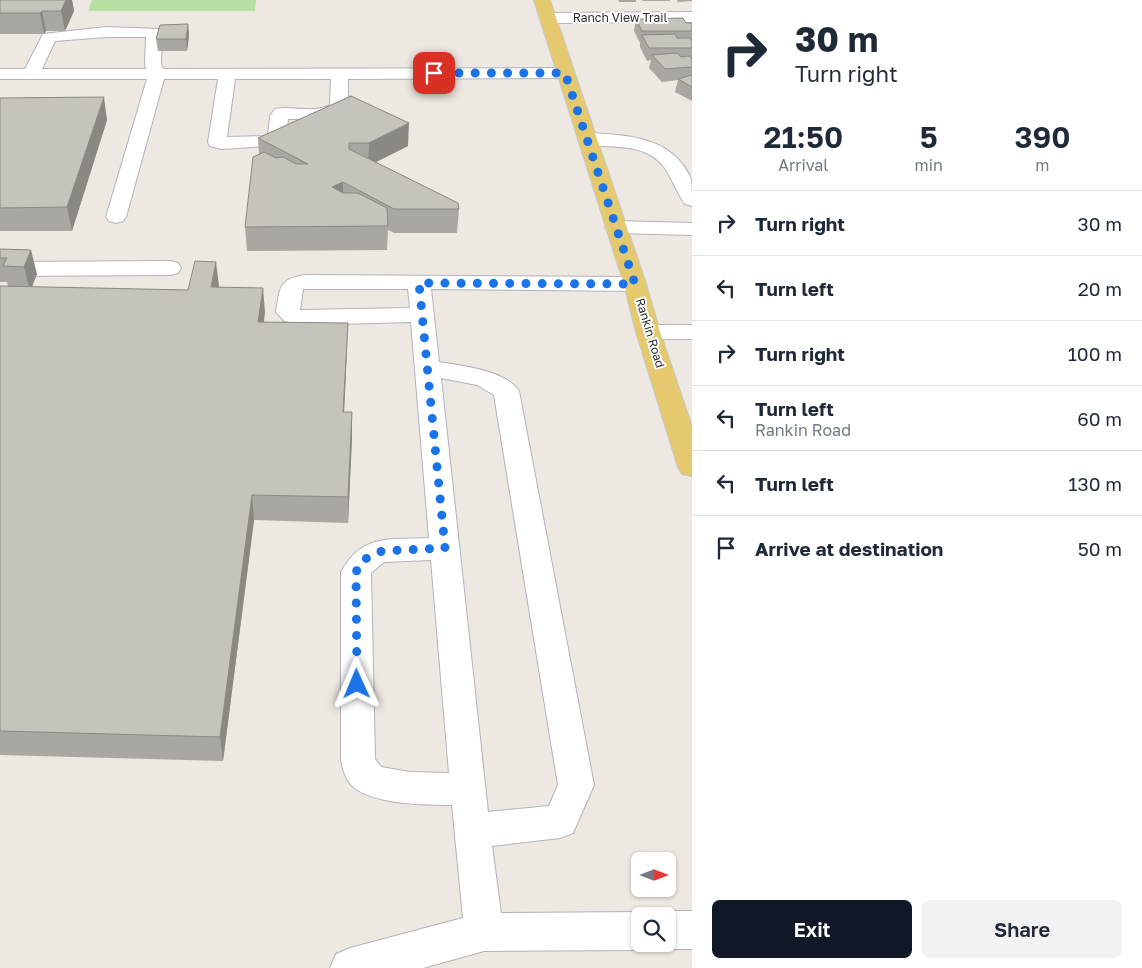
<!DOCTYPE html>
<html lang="en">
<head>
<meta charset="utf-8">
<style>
	:root { --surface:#fff; --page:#f2f2f3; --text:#1f2937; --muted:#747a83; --line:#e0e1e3; --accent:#111827 }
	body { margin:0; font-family:"Golos Text",sans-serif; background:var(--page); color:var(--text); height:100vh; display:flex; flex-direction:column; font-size:19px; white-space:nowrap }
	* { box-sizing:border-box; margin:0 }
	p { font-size:16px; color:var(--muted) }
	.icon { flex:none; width:28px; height:28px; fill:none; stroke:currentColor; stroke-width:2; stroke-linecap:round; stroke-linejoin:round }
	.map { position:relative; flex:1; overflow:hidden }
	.panel { display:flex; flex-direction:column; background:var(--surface); width:450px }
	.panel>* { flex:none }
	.hud { background:#fff; color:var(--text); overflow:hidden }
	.needle { width:32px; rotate:90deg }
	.tools { position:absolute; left:631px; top:852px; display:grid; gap:10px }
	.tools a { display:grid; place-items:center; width:45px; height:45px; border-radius:8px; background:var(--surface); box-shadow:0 1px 4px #0004; font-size:25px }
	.pin { position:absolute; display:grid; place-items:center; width:42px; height:42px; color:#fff; margin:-21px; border-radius:10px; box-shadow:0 2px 8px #0006 }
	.me { position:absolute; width:55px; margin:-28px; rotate:359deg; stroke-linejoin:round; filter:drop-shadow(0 0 4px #0008) }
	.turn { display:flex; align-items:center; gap:18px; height:105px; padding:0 20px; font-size:22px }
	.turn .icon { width:65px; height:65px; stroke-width:2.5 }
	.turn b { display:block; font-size:35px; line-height:42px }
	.eta { display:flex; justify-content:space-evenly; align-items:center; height:85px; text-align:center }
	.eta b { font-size:30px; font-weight:600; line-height:35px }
	.primary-button { display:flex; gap:10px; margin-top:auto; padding:10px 20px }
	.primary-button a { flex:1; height:58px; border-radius:8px; background:var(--accent); color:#fff; font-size:20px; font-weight:600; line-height:58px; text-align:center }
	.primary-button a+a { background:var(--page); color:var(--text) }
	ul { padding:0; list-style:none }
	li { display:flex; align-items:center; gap:15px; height:65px; padding:0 20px; border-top:1px solid var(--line) }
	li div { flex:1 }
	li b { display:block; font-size:19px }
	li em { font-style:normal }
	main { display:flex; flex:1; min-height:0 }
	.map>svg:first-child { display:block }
</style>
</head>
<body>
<main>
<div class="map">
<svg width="692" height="968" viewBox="0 0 692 968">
	<rect width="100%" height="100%" fill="#ede8e1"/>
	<polygon fill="#b7dea3" points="92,0 256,0 255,11 88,11"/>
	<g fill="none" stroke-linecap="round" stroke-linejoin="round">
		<g stroke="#b1b3bc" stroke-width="2">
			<g id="minor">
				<polygon points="692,12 692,22 547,23 541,21 539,18 541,15 547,13"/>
				<path d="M 106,27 L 160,29 L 162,32 L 161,64 L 163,69 L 565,68 L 571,69 L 574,73 L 571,77 L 565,78 L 348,79 L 348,108 L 345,112 L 319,119 L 288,119 L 286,139 L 280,145 L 222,149 L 210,146 L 208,142 L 218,79 L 164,79 L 126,217 L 123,221 L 116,223 L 109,221 L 106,217 L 147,79 L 0,79 L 0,69 L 25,69 L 43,34 ZM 106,37 L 146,37 L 145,64 L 146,69 L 42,69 L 55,41 ZM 235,79 L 331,79 L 330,105 C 313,114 292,105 275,109 L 270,116 L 268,136 L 227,137 Z"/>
				<path d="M 587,133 C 626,135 673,136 691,179 C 692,186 692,198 692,206 L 685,204 C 677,193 672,178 664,167 C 643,140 609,150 580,143 L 578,139 L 580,135 Z"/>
				<polygon points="616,221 692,223 692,235 616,233 609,231 605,227 609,223"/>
				<polygon points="170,261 178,263 181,268 178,273 170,275 0,276 0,262"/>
				<path d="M 305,275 L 635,277 L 643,279 L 646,284 L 643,289 L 635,291 L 431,289 L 439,362 C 462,366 505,370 519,391 L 594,785 L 573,833 L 560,838 L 492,846 L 501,913 L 640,912 L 651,916 L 640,916 L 640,944 L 654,945 L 640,950 L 484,951 L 423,968 L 330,968 L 336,954 L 350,948 L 463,918 L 452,805 C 426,805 364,805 348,781 C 344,774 342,767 341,759 L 341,572 C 362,533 391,540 429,538 L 411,322 L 303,325 L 284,321 L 276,312 C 280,288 278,279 305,275 ZM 303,289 L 408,289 L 410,308 L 300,310 ZM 441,378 L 477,385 L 494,395 L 558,785 L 549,806 L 488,812 ZM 431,560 L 449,773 L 410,772 L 381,767 L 375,759 L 371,573 L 384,562 Z"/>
				<polygon points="648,325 692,325 692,339 648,339 640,337 636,332 640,327"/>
				<polygon points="668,911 692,911 692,949 668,949 655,944 668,944 668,916 655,916"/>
			</g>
		</g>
		<g stroke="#c8c8c8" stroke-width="2">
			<polygon id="major" points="534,0 550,0 646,284 660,332 692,427 692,476 682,474 678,467 636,332 624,284"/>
		</g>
		<use href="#minor" fill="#fff" fill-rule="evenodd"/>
		<use href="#major" fill="#e4c96f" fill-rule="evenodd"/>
	</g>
	<g fill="#aaa7a2">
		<polygon points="0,0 72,0 74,11 65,31 46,31 44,34 0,34"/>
		<polygon points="618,0 636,0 636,2 619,2"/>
		<polygon points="642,0 670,0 670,1 643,1"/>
		<polygon points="677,0 692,0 692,1 678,2"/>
		<polygon points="636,19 692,23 692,101 675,92 678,80 662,82 649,68 651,60 647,61 640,47 640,43 634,31"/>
		<polygon points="188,24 189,36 187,51 158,51 156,39"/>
		<polygon points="351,96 408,146 376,162 459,209 457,233 394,233 388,230 387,250 247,251 245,227 259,154 258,138"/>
		<polygon points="0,98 107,120 72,231 0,231"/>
		<polygon points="0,249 37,274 32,287 188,290 219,287 265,312 264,322 347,348 344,412 352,412 352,438 348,523 254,520 223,761 0,755 0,286 8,287 7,282 0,282"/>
	</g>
	<g fill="#8b8884">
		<polygon points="66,0 72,0 74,11 65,31 61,11"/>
		<polygon points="42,11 46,31 44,34 40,13"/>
		<polygon points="188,24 189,36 187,51 186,39"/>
		<polygon points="104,97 107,120 72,231 67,207"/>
		<polygon points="409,123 408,146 368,166 369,143"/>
		<polygon points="343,182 343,205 332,187"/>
		<polygon points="31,250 37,274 30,291 24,267"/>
		<polygon points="216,262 219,286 214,311 211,287"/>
		<polygon points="263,288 265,312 260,346 258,322"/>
		<polygon points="348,323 347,348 343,437 343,412"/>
		<polygon points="352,412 352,438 348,523 348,497"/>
		<polygon points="252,495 254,520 223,761 220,737"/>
	</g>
	<g fill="#c6c2bc" stroke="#8b8884">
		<polygon points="0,0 66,0 61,11 42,11 40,13 0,13"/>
		<polygon points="683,18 686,23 692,23 692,31 642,31 636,19"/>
		<polygon points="188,24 186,39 156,39 160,25"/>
		<polygon points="675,34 677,38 690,38 692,42 692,48 649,48 642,35"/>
		<polygon points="677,53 681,57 689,56 692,59 692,67 665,69 652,55"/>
		<polygon points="692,75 692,87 678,79"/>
		<polygon points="351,96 409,123 369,143 349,143 349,149 458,203 459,209 394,209 343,182 332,187 343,193 358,193 387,208 388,226 245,227 253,157 264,152 276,158 283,157 296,164 308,164 258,138"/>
		<polygon points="104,97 67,207 0,208 0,98"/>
		<polygon points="0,249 31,250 24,267 3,266 7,258 0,258"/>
		<polygon points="195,261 216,262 211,287 263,288 258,322 348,323 343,412 352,412 348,497 252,495 220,737 0,731 0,286 188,290"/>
	</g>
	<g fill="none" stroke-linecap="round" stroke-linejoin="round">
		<polyline stroke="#1a73e8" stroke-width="9" stroke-dasharray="0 16.2" points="357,684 356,572 363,560 382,551 445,548 419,283 635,284 565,73 434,73"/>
	</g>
	<g text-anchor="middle" stroke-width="4" stroke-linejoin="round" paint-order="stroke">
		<g font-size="12" fill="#2d2d2d" stroke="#fff">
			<text x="620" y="22">Ranch View Trail</text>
			<text transform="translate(650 333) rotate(73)" y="4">Rankin Road</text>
		</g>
	</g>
</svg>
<div class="tools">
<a><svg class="needle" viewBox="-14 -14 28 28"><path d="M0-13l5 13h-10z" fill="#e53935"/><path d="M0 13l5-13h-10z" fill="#747a83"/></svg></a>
<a><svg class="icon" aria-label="search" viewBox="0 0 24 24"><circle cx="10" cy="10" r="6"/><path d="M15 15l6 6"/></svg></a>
</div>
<div class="pin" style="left:434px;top:73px;background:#d93025"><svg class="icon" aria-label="arrive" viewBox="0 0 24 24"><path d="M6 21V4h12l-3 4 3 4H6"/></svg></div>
<svg class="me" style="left:357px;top:684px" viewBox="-20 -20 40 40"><path d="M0-17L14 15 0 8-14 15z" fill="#1a73e8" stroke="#fff" stroke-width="4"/></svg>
</div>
<section class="panel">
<div class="hud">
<div class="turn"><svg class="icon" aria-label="right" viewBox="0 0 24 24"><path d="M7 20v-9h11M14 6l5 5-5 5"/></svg><div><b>30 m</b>Turn right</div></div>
</div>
<div class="eta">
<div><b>21:50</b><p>Arrival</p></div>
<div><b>5</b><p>min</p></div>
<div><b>390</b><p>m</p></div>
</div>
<ul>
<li><svg class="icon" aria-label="right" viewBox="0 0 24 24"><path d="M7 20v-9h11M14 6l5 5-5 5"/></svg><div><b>Turn right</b></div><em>30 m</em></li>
<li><svg class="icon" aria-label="left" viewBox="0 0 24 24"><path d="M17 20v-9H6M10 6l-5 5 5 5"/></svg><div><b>Turn left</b></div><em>20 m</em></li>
<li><svg class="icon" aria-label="right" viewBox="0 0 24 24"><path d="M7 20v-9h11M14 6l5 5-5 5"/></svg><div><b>Turn right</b></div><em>100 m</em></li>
<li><svg class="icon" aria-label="left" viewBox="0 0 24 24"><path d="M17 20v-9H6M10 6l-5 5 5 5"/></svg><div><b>Turn left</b><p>Rankin Road</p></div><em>60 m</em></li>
<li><svg class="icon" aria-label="left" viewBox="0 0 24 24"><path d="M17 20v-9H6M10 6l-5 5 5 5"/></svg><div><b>Turn left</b></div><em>130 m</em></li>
<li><svg class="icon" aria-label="arrive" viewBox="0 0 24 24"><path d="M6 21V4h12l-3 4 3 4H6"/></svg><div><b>Arrive at destination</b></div><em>50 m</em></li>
</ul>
<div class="primary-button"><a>Exit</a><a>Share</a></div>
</section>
</main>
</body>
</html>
